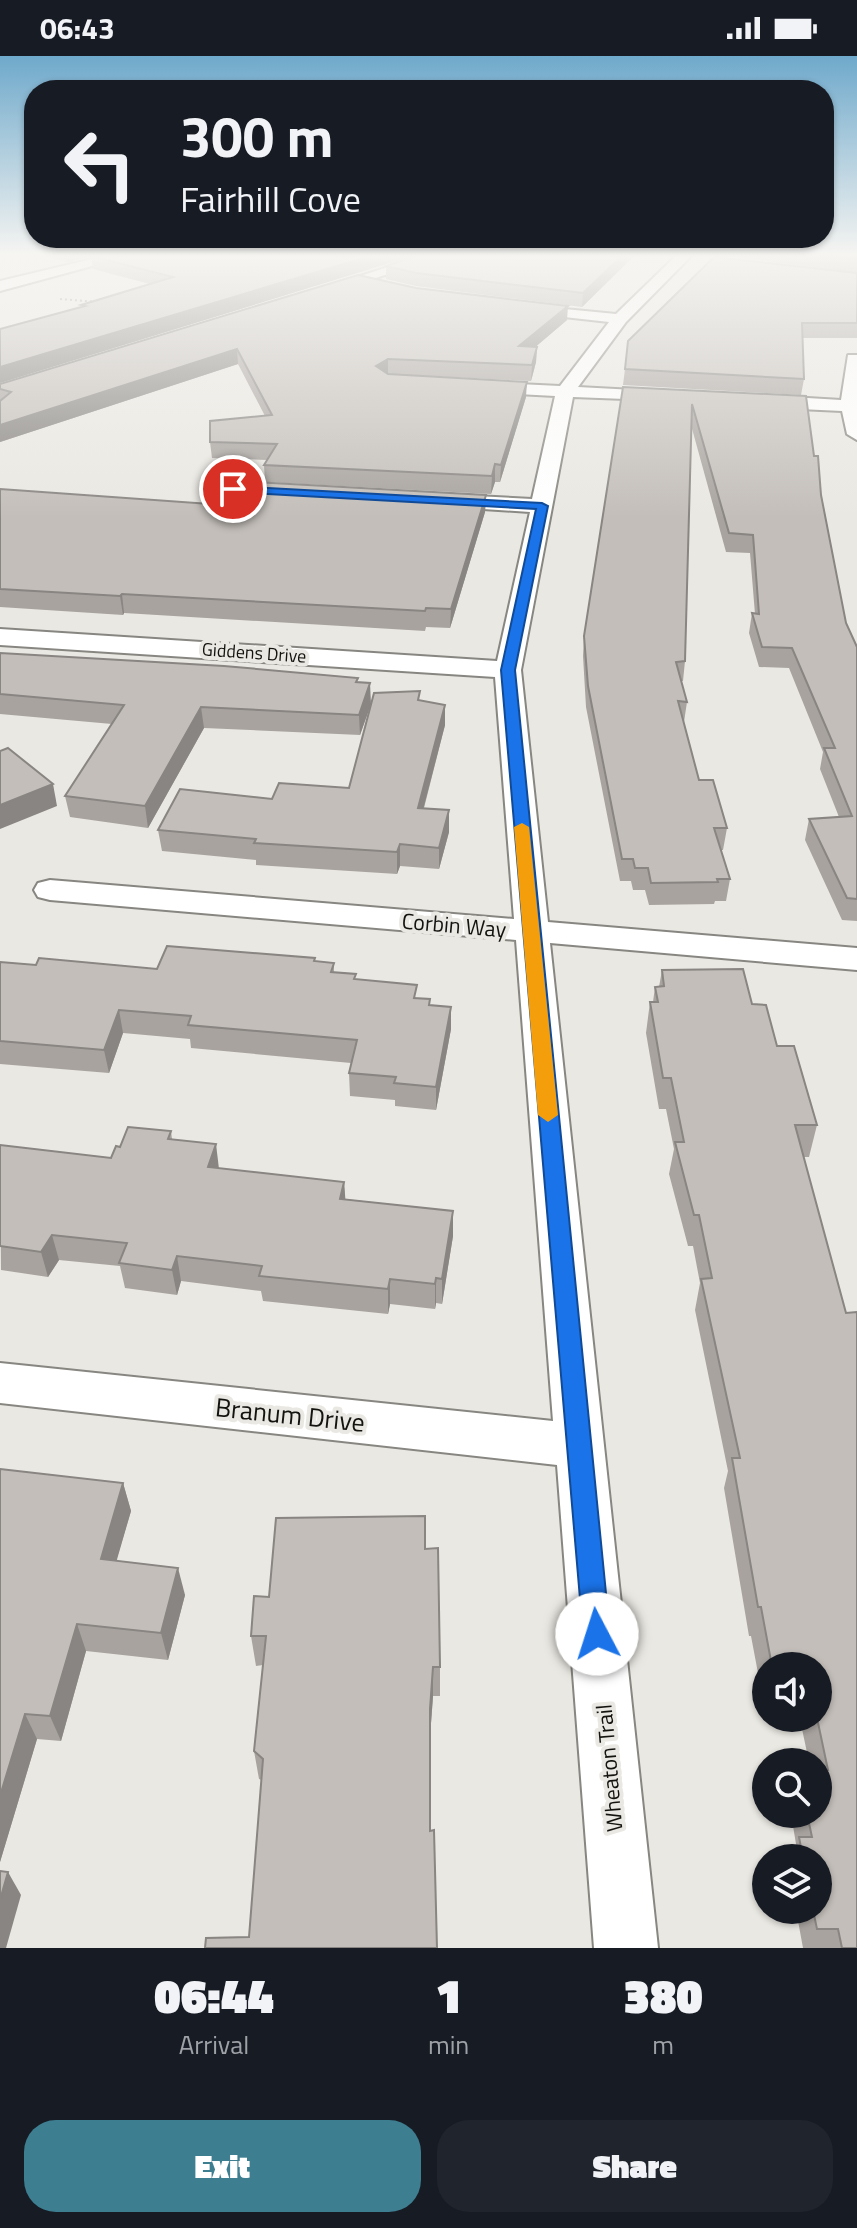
<!DOCTYPE html>
<html lang="en">
<head>
<meta charset="utf-8">
<style>
	:root { --surface:#171b24; --page:#20242c; --text:#f1f3f6; --muted:#9ea1a6; --accent:#3d7e91 }
	body { margin:0; font-family:"Titillium Web",sans-serif; background:var(--page); color:var(--text); height:100vh; display:flex; flex-direction:column; font-size:30px; white-space:nowrap }
	* { box-sizing:border-box; margin:0 }
	p { font-size:26px; color:var(--muted) }
	.icon { flex:none; width:44px; height:44px; fill:none; stroke:currentColor; stroke-width:2; stroke-linecap:round; stroke-linejoin:round }
	.map { position:relative; height:1892px; overflow:hidden }
	.sheet { display:flex; flex-direction:column; background:var(--surface); flex:1 }
	.sheet>* { flex:none }
	.hud { position:absolute; left:24px; top:24px; width:810px; height:168px; border-radius:32px; box-shadow:0 2px 6px #0004; background:#171b24; color:var(--text); overflow:hidden }
	.buttons { position:absolute; left:752px; top:1596px; display:grid; gap:16px }
	.buttons a { display:grid; place-items:center; width:80px; height:80px; border-radius:50%; background:var(--surface); box-shadow:0 2px 6px #0004; font-size:40px }
	.pin { position:absolute; display:grid; place-items:center; width:68px; height:68px; color:#fff; margin:-34px; border:4px solid #fff; border-radius:50%; box-shadow:0 2px 8px #0007 }
	.me { position:absolute; width:88px; margin:-44px; rotate:355deg; stroke-linejoin:round; filter:drop-shadow(0 0 6px #0008) }
	.turn { display:flex; align-items:center; gap:28px; height:168px; padding:0 24px; font-size:36px }
	.turn .icon { width:104px; height:104px; stroke-width:2.5 }
	.turn b { display:block; font-size:56px; line-height:68px }
	.eta { display:flex; justify-content:space-evenly; align-items:center; height:136px; text-align:center }
	.eta b { font-size:48px; font-weight:800; line-height:56px }
	.primary-button { display:flex; gap:16px; margin-top:auto; padding:16px 24px }
	.primary-button a { flex:1; height:92px; border-radius:32px; background:var(--accent); color:#fff; font-size:32px; font-weight:800; line-height:92px; text-align:center }
	.primary-button a+a { background:var(--page); color:var(--text) }
	.status { display:flex; justify-content:space-between; align-items:center; height:56px; padding:0 40px; background:var(--surface); direction:ltr }
	.status svg { height:22px; fill:currentColor }
	.map>svg:first-child { display:block }
</style>
</head>
<body>
<div class="status"><b>06:43</b><svg viewBox="0 0 49 12"><path d="M0 12V9h3v3zM5 12V6h3v6zM10 12V3h3v9zM15 12V0h3v12zM26 1h20v11H26zM47 4h2v5h-2z"/></svg></div>
<div class="map">
<svg width="857" height="1892" viewBox="0 0 857 1892">
	<rect width="100%" height="100%" fill="#eae8e2"/>
	<g fill="none" stroke-linecap="round" stroke-linejoin="round">
		<g stroke="#878680" stroke-width="4">
			<g id="minor">
				<polygon points="117,197 140,197 0,235 0,225"/>
				<polygon points="431,197 452,197 327,238 317,238 314,235"/>
				<polygon points="679,197 694,197 626,266 578,331 672,336 681,341 678,345 573,341 521,614 548,866 857,892 857,914 550,887 658,1892 594,1892 557,1409 0,1347 0,1307 553,1365 516,884 50,844 38,841 34,834 38,827 50,824 514,863 495,621 0,589 0,573 497,605 530,456 436,450 425,444 436,438 532,443 555,340 479,336 470,331 479,326 560,330 609,266 519,256 511,251 513,248 616,258"/>
				<polygon points="848,299 857,299 857,384 847,378 842,355 759,351 750,345 759,339 841,344"/>
				<polygon points="233,427 297,430 308,436 297,442 226,437 223,433 226,429"/>
			</g>
		</g>
		<polyline stroke="#8b8a85" stroke-width="2" stroke-dasharray="2 3" stroke-linecap="butt" points="60,243 98,246"/>
		<use href="#minor" fill="#fff" fill-rule="evenodd"/>
	</g>
	<g fill="#a8a39f">
		<polygon points="32,197 422,197 0,327 82,251 81,249 150,228 93,213 91,200 67,206"/>
		<polygon points="637,197 582,251 416,230 386,223 386,210"/>
		<polygon points="726,197 857,197 857,282 802,282 804,323 801,339 623,329 625,313 844,215 726,200"/>
		<polygon points="416,232 567,264 535,291 537,291 536,306 531,325 388,318 526,341 500,426 495,426 491,438 265,426 264,409 267,404 212,402 210,386 265,360 238,308 0,386 0,328"/>
		<polygon points="623,331 806,340 814,400 846,567 857,591 857,865 842,864 805,784 809,763 839,761 820,713 823,696 789,612 759,611 749,577 752,557 755,558 750,497 726,496 691,369 685,605 683,625 681,625 687,646 684,666 683,666 699,724 727,772 723,794 721,794 730,823 726,845 715,845 714,848 649,849 645,834 633,834 631,825 620,825 586,651 583,600 584,580"/>
		<polygon points="0,433 238,450 486,439 485,456 450,572 426,571 425,575 124,557 123,559 0,551"/>
		<polygon points="0,597 358,626 371,648 360,679 204,672 148,772 70,761 65,740 112,668 0,658"/>
		<polygon points="420,644 445,649 445,669 424,752 449,776 439,813 400,810 397,818 256,809 256,804 162,795 158,774 272,743 349,732"/>
		<polygon points="315,902 315,905 334,907 334,917 418,942 430,943 430,949 451,973 436,1054 395,1050 395,1044 350,1040 349,1017 351,1007 191,992 190,983 123,977 109,1017 0,1008 0,906 36,909 157,913"/>
		<polygon points="662,914 752,948 777,990 817,1069 809,1101 803,1101 857,1892 803,1892 796,1854 818,1854 818,1802 790,1802 796,1788 791,1758 818,1758 818,1706 809,1706 802,1673 780,1673 778,1662 818,1662 818,1610 766,1610 766,1633 761,1633 751,1580 749,1580 724,1432 728,1415 695,1254 700,1227 693,1190 688,1190 669,1118 674,1093 666,1053 659,1053 646,977 650,946 653,946 655,931 659,931"/>
		<polygon points="171,1075 172,1083 219,1112 344,1126 345,1143 453,1155 453,1180 442,1248 436,1247 435,1253 390,1248 388,1258 263,1245 261,1235 181,1225 177,1239 125,1232 120,1210 59,1204 48,1221 1,1214 0,1089 111,1102 120,1091"/>
		<polygon points="0,1413 123,1427 131,1455 116,1505 185,1539 168,1604 86,1595 61,1685 37,1683 0,1806"/>
		<polygon points="425,1493 440,1611 440,1640 433,1640 430,1680 249,1881 262,1724 259,1723 254,1695 263,1609 256,1610 251,1580 269,1541"/>
	</g>
	<g fill="#888582">
		<polygon points="65,197 105,197 67,206"/>
		<polygon points="380,197 422,197 0,327 0,311"/>
		<polygon points="625,197 637,197 582,251 583,237"/>
		<polygon points="568,250 567,264 519,305 519,290"/>
		<polygon points="537,291 536,306 531,325 532,309"/>
		<polygon points="237,293 238,308 0,386 0,369"/>
		<polygon points="388,303 388,318 376,325 376,310"/>
		<polygon points="527,326 526,341 500,426 501,409"/>
		<polygon points="495,408 495,426 491,438 492,420"/>
		<polygon points="486,439 485,456 450,572 451,553"/>
		<polygon points="122,538 124,557 123,559 120,540"/>
		<polygon points="370,627 371,648 360,679 359,659"/>
		<polygon points="445,649 445,669 418,773 418,752"/>
		<polygon points="201,651 204,672 148,772 145,750"/>
		<polygon points="53,728 57,750 0,773 0,749"/>
		<polygon points="449,754 449,776 439,813 439,792"/>
		<polygon points="400,788 400,810 397,818 397,796"/>
		<polygon points="451,951 451,973 436,1054 436,1031"/>
		<polygon points="119,954 123,977 109,1017 104,994"/>
		<polygon points="216,1088 219,1113 208,1111"/>
		<polygon points="344,1126 346,1151 340,1143"/>
		<polygon points="453,1155 453,1180 442,1248 442,1223"/>
		<polygon points="52,1179 59,1204 48,1221 41,1196"/>
		<polygon points="177,1200 181,1225 177,1239 172,1214"/>
		<polygon points="436,1222 436,1247 435,1253 435,1228"/>
		<polygon points="390,1223 390,1248 388,1258 388,1233"/>
		<polygon points="123,1427 131,1455 109,1531 101,1503"/>
		<polygon points="178,1512 185,1539 168,1604 161,1577"/>
		<polygon points="77,1568 86,1595 61,1685 50,1660"/>
		<polygon points="433,1611 433,1640 430,1681 430,1653"/>
		<polygon points="25,1658 37,1683 0,1806 0,1740"/>
		<polygon points="8,1816 21,1839 6,1892 0,1892 0,1844"/>
	</g>
	<g fill="#c3beb9" stroke="#888582" stroke-width="2">
		<polygon points="102,197 380,197 0,311 0,273 85,250 81,249 173,221 91,200"/>
		<polygon points="424,197 625,197 583,237 416,217 386,210"/>
		<polygon points="807,197 857,197 857,203"/>
		<polygon points="714,201 857,217 857,267 802,267 804,323 625,313 628,285"/>
		<polygon points="358,219 416,232 568,250 519,290 537,291 532,309 388,303 376,310 388,318 527,326 501,409 495,408 492,420 264,409 277,388 210,386 210,365 272,359 237,293 0,369 0,345 11,336 0,333 0,328"/>
		<polygon points="623,331 806,340 814,400 818,400 821,439 846,567 857,591 857,843 847,842 809,763 852,760 824,692 835,692 792,592 762,591 752,557 759,558 753,479 729,477 692,348 685,605 676,606 687,646 678,645 699,724 713,724 727,772 714,772 730,823 717,823 718,826 651,827 648,812 635,812 633,803 622,803 588,630 584,580"/>
		<polygon points="253,426 486,439 451,553 426,552 425,555 122,538 120,540 0,533 0,433 238,450"/>
		<polygon points="0,597 224,610 358,622 356,626 370,627 359,659 201,651 145,750 65,740 124,649 0,638"/>
		<polygon points="420,635 418,644 445,649 418,752 449,754 439,792 400,788 397,796 254,787 256,783 158,774 180,733 272,743 279,727 349,732 374,637"/>
		<polygon points="8,692 53,728 0,749 0,695"/>
		<polygon points="167,890 315,902 314,905 334,907 331,916 356,918 354,923 417,929 414,942 430,943 429,949 451,951 436,1031 394,1027 396,1021 349,1017 357,984 188,969 191,960 119,954 104,994 0,985 0,906 36,909 39,902 157,913"/>
		<polygon points="743,913 752,948 766,949 777,990 794,990 817,1069 795,1069 846,1257 857,1256 857,1892 842,1892 838,1873 817,1873 813,1854 818,1854 818,1802 803,1802 799,1781 812,1781 807,1758 818,1758 818,1714 828,1714 817,1662 818,1610 784,1610 783,1606 771,1605 761,1551 758,1551 732,1402 740,1402 701,1223 712,1222 699,1159 694,1159 675,1086 684,1086 671,1022 663,1022 650,946 658,946 655,931 664,930 662,914"/>
		<polygon points="128,1071 171,1075 168,1083 216,1088 208,1111 344,1126 340,1143 453,1155 442,1223 436,1222 435,1228 390,1223 388,1233 259,1220 262,1210 177,1200 172,1214 119,1207 127,1187 52,1179 41,1196 0,1190 0,1089 111,1102 116,1090 120,1091"/>
		<polygon points="0,1413 123,1427 101,1503 178,1512 161,1577 77,1568 50,1660 25,1658 0,1740"/>
		<polygon points="425,1460 425,1493 438,1492 440,1611 433,1611 430,1653 430,1775 434,1774 437,1892 205,1892 206,1882 249,1881 263,1703 254,1695 266,1580 251,1580 254,1540 269,1541 276,1462"/>
		<polygon points="0,1815 8,1816 0,1844"/>
	</g>
	<linearGradient id="sky" x2="0" y2="1"><stop stop-color="#6fa9cb"/><stop offset="0.43" stop-color="#f6f5f2"/><stop offset="1" stop-color="#f6f5f2" stop-opacity="0"/></linearGradient>
	<rect width="857" height="462" fill="url(#sky)"/>
	<polygon fill="#1a73e8" stroke="#114b97" stroke-width="2" points="229,430 542,447 548,450 515,614 610,1578 606,1588 597,1592 587,1588 583,1578 501,614 536,453 233,436 228,433"/>
	<polygon fill="#f59e0b" points="522,767 529,771 558,1059 548,1066 538,1059 514,771"/>
	<g text-anchor="middle" stroke-width="8" stroke-linejoin="round" paint-order="stroke">
		<g font-size="18" fill="#131310" stroke="#eae8e2">
			<text transform="translate(254 597) rotate(4)" y="6">Giddens Drive</text>
		</g>
		<g font-size="22" fill="#131310" stroke="#eae8e2">
			<text transform="translate(454 869) rotate(5)" y="8">Corbin Way</text>
			<text transform="translate(609 1712) rotate(-95)" y="8">Wheaton Trail</text>
		</g>
		<g font-size="26" fill="#131310" stroke="#eae8e2">
			<text transform="translate(290 1359) rotate(6)" y="9">Branum Drive</text>
		</g>
	</g>
</svg>
<div class="buttons">
<a><svg class="icon" aria-label="sound" viewBox="0 0 24 24"><path d="M4 9h4l5-4v14l-5-4H4zM17 9q2 3 0 6"/></svg></a>
<a><svg class="icon" aria-label="search" viewBox="0 0 24 24"><circle cx="10" cy="10" r="6"/><path d="M15 15l6 6"/></svg></a>
<a><svg class="icon" aria-label="layers" viewBox="0 0 24 24"><path d="M12 4l9 5-9 5-9-5zM3 14l9 5 9-5"/></svg></a>
</div>
<div class="pin" style="left:233px;top:433px;background:#d93025"><svg class="icon" aria-label="arrive" viewBox="0 0 24 24"><path d="M6 21V4h12l-3 4 3 4H6"/></svg></div>
<svg class="me" style="left:597px;top:1578px" viewBox="-20 -20 40 40"><circle r="19" fill="#fff"/><path d="M0-13L10 11 0 6-10 11z" fill="#1a73e8"/></svg>
<div class="hud">
<div class="turn"><svg class="icon" aria-label="left" viewBox="0 0 24 24"><path d="M17 20v-9H6M10 6l-5 5 5 5"/></svg><div><b>300 m</b>Fairhill Cove</div></div>
</div>
</div>
<section class="sheet">
<div class="eta">
<div><b>06:44</b><p>Arrival</p></div>
<div><b>1</b><p>min</p></div>
<div><b>380</b><p>m</p></div>
</div>
<div class="primary-button"><a>Exit</a><a>Share</a></div>
</section>
</body>
</html>
